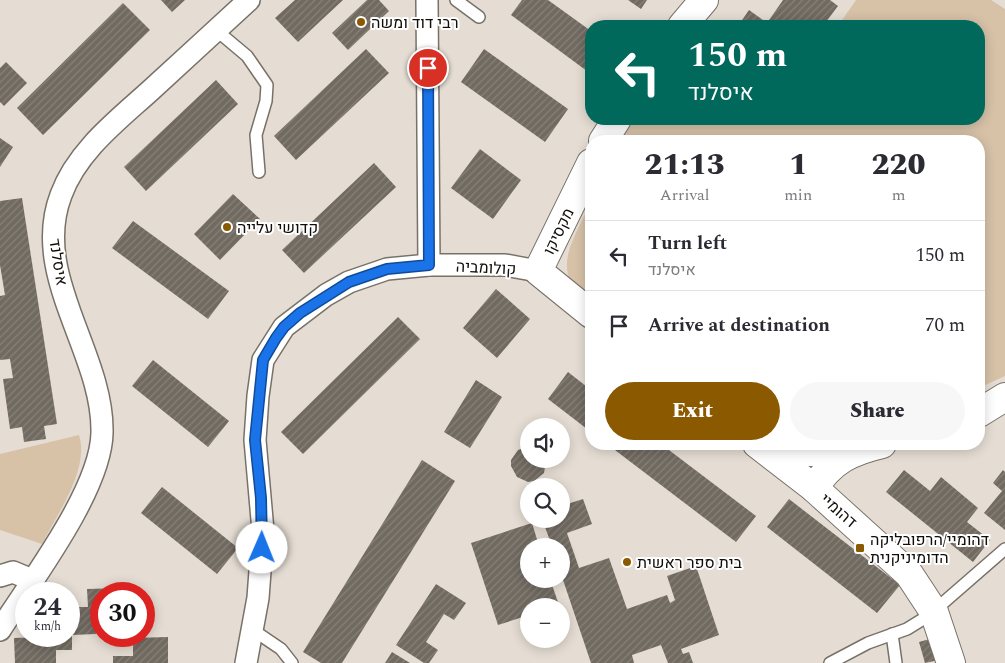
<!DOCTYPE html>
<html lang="en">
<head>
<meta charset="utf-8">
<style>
	:root { --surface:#fff; --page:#f7f7f7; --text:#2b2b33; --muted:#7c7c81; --line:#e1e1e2; --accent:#8a5900 }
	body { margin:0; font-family:Spectral,Heebo,serif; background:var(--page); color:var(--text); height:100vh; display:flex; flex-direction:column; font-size:19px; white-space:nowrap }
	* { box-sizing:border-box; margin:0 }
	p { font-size:16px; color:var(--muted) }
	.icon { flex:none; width:28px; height:28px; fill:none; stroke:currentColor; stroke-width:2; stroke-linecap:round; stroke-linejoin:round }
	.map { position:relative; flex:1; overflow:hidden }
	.panel { position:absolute; left:585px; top:135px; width:400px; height:315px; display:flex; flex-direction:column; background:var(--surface); border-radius:20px; box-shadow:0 2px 12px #0003 }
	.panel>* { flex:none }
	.guide { position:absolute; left:585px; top:20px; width:400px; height:105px; border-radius:20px; box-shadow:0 2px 12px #0003; background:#00695c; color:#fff; overflow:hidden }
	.tools { position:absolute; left:520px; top:418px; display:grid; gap:10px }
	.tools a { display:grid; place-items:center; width:50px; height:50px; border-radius:50%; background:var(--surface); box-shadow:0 2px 12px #0003; font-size:25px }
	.speed { position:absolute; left:15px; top:582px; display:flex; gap:10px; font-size:25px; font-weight:700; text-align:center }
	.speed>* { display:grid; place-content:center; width:65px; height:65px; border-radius:50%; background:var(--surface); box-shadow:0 2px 12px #0003; line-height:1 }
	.speed small { font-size:12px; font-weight:400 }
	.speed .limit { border:8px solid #d22; background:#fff; color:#111 }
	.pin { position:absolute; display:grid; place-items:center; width:42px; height:42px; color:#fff; margin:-21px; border:2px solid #fff; border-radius:50%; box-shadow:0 1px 5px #0007 }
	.me { position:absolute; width:55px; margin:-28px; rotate:1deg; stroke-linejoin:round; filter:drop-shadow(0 0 4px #0008) }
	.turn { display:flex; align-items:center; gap:18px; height:105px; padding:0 20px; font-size:22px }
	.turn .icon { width:65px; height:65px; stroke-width:2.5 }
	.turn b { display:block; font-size:35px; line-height:42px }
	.eta { display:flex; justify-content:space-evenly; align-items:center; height:85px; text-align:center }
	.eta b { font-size:30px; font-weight:800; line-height:35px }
	.primary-button { display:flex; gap:10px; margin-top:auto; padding:10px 20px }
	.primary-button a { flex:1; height:58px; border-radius:30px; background:var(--accent); color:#fff; font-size:20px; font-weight:800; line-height:58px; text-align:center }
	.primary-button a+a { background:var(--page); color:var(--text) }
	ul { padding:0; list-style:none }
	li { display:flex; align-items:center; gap:15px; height:70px; padding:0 20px; border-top:1px solid var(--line) }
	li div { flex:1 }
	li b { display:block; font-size:19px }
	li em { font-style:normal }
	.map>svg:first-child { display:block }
</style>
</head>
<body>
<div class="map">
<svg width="1005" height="663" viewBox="0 0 1005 663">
	<defs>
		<pattern id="building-hatch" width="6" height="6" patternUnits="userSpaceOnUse" patternTransform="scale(1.25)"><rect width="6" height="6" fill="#716a61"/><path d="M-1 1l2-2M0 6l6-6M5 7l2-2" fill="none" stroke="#86817a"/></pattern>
	</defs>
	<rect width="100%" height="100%" fill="#e5ddd3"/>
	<g fill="#d7c2a8">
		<polygon points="856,0 991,0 1005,9 1005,376 979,388 979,141 625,141 619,136 632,119 979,119 979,26 838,26"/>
		<path d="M 585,214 L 591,218 L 591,302 C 585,296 575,289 571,282 C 559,260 576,234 585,214 Z"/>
		<path d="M 79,435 C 90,469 57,514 42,544 L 0,530 L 0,454 Z"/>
	</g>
	<g fill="url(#building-hatch)">
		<polygon points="161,0 185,0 172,12"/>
		<polygon points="295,0 343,0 298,42 275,18"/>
		<polygon points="367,0 379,0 389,11 348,50 332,33"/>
		<polygon points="522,0 548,0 591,31 591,74 511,15"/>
		<polygon points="628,0 647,0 641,9"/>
		<polygon points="783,0 830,0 838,6 823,26 738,26 749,10 767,23"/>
		<polygon points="123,3 150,30 43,135 17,108"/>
		<polygon points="366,49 389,73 296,160 274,136"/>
		<polygon points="484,49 568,109 545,142 461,82"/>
		<polygon points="6,62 27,83 4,106 0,102 0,68"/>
		<polygon points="216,80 238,104 146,191 124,167"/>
		<polygon points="0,138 13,147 0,167"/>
		<polygon points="480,149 521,180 493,219 451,188"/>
		<polygon points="374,163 396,187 304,273 282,250"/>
		<polygon points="233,194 260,219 220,260 194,234"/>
		<polygon points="22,198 57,424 44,426 46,439 24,442 22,427 10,429 3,379 13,378 10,359 0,360 0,296 5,295 0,265 0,201"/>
		<polygon points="133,221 229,291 208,319 112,248"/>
		<polygon points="496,289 530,319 497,358 463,328"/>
		<polygon points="398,317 420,339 303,454 281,432"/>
		<polygon points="153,360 229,421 208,447 132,386"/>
		<polygon points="568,372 591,390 591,432 548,399"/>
		<polygon points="476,380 502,397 470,448 444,432"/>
		<polygon points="607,444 661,444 756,516 736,542"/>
		<polygon points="529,446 529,459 545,459 546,461 544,473 534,481 528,482 517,477 511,466 511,460 518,450"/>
		<polygon points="422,460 455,481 342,663 321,663 303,652"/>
		<polygon points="904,470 930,491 941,477 978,508 967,522 990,540 973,562 886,492"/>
		<polygon points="1003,470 1005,472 1005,530 984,513 1002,491 993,483"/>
		<polygon points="162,487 238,548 217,574 141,513"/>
		<polygon points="583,499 592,524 567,533 579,568 609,558 627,609 667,595 670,603 675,600 667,576 696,566 719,635 681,649 683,654 689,652 693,663 668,663 661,645 632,655 634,663 591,663 561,574 561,546 552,546 542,519 561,519 561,506"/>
		<polygon points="789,499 900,585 877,613 767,527"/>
		<polygon points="532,523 539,546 529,546 529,579 550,579 559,605 529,606 529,615 498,625 471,543"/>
		<polygon points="436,584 466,603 454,620 444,614 426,642 438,650 429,663 424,663 396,645"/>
		<polygon points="122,588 122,594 101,594 101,617 96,617 96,634 72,635 72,650 56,650 56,663 15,663 14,638 69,636 69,607 88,607 87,589"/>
		<polygon points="168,637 168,663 113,663 113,656 133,656 133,638"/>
		<polygon points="937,637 943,659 925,663 919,642"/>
		<polygon points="392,652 410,663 385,663"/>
	</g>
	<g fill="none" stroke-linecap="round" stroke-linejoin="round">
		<g stroke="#787168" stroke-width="14">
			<g id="service">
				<polyline points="456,0 479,17"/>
				<polyline points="216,30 247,56 267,85 266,101 256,135 259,172"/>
				<polyline points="253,630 281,649 292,663"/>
				<polyline points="892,634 896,663"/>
				<polyline points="830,663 868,643 907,629 928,616 1005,549"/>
			</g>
		</g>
		<g stroke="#787168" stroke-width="24">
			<g id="minor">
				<polyline points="427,0 429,265"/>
				<polyline points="0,576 13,572 32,580"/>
				<path d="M 0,630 C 31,581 101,490 102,433 C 104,353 30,276 61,195 C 77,151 118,120 151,90 C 184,60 216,30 249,0"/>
				<polyline points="246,663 258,598 263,531 255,440 258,396 263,360 284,327 326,295 349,282 387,269 429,265 505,265 538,271"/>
			</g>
		</g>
		<g stroke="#787168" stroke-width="30">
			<g id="tertiary">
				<polyline points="682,26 704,0"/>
				<polyline points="603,141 617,119"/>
				<polyline points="591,163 538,271 591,314"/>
				<polyline points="979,413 1005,397"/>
				<polyline points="757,444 814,488 909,574 934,612 951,663"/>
				<polyline points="762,446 804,452 852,452"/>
				<path d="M 814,488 C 831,461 851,451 882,444"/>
			</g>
		</g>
		<use href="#service" stroke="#fff" stroke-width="11"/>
		<use href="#minor" stroke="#fff" stroke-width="21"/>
		<use href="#tertiary" stroke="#fff" stroke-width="28"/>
	</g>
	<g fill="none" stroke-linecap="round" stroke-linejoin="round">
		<g stroke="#114b97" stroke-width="12">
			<polyline id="route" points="262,548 261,498 255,440 263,360 276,338 284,327 300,313 349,282 387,269 429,265 428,68"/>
		</g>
		<use href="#route" stroke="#1a73e8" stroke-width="9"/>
	</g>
	<g fill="#8a5900" stroke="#fff" stroke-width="2">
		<circle cx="361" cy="22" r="5"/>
		<circle cx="227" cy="227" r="5"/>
		<rect x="855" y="543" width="10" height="10" rx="2.5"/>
		<circle cx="627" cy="562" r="5"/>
	</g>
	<g text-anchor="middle" stroke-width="4" stroke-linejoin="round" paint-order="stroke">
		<g font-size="16" fill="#100d0a" stroke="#fff" text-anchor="start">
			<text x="371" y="28">רבי דוד ומשה</text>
			<text x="237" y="233">קדושי עלייה</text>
			<text x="870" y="545">דהומיי/הרפובליקה<tspan x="870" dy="18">הדומיניקנית</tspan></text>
			<text x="637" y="568">בית ספר ראשית</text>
		</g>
		<g font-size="16" fill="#100d0a" stroke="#fff">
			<text transform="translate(558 231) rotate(-64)" y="6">מקסיקו</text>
			<text transform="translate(59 262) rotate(81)" y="6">איסלנד</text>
			<text transform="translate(486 267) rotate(3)" y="6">קולומביה</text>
			<text transform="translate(839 510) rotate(41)" y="6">דהומיי</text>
		</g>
	</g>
</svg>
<div class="tools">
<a><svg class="icon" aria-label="sound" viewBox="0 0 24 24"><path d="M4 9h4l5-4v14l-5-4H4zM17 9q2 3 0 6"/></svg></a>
<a><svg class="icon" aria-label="search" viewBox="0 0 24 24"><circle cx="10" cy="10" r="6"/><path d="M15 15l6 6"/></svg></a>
<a>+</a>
<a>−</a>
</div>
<div class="speed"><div>24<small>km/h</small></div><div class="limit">30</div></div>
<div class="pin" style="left:428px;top:68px;background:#d93025"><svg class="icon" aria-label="arrive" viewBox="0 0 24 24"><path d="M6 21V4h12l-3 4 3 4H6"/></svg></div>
<svg class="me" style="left:262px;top:548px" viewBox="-20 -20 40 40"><circle r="19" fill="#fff"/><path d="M0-13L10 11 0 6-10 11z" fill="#1a73e8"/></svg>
<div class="guide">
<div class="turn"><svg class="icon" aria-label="left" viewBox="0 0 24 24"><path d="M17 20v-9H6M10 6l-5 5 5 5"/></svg><div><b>150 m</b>איסלנד</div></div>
</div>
<section class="panel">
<div class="eta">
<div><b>21:13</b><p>Arrival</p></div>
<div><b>1</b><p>min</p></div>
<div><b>220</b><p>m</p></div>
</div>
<ul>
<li><svg class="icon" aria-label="left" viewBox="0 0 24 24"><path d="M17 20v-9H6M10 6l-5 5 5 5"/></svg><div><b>Turn left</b><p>איסלנד</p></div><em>150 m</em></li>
<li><svg class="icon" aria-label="arrive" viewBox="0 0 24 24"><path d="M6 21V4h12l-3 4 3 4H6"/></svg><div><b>Arrive at destination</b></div><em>70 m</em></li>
</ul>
<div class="primary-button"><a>Exit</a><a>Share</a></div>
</section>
</div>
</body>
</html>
